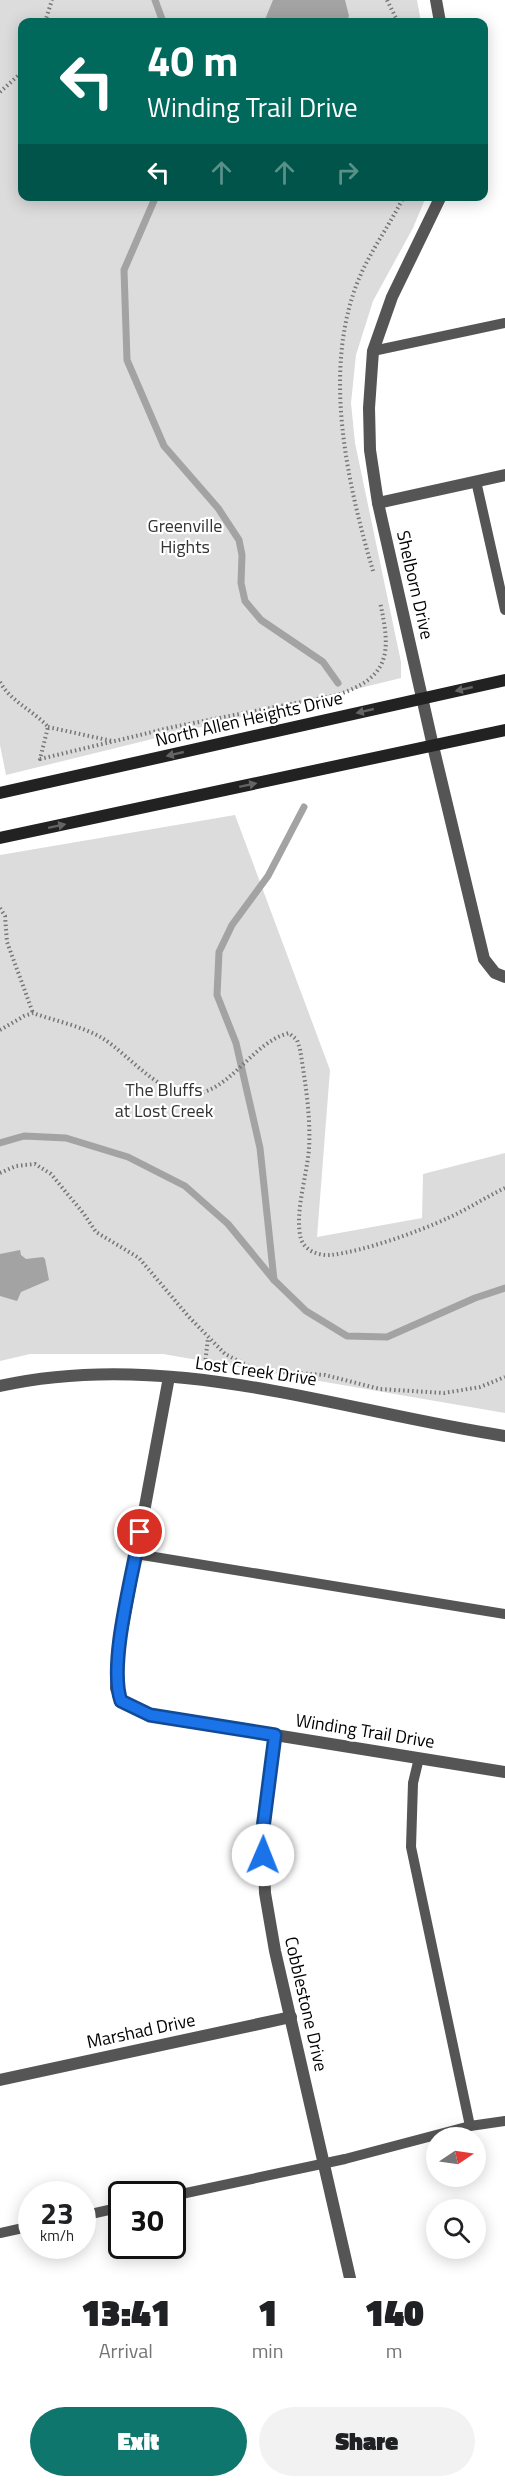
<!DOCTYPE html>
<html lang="en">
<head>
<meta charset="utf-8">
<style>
	:root { --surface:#fff; --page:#f2f2f2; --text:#202124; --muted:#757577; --accent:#0f766e }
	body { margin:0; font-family:"Titillium Web",sans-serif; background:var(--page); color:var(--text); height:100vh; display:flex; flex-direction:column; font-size:22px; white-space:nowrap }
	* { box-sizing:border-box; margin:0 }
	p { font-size:20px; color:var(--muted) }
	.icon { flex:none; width:33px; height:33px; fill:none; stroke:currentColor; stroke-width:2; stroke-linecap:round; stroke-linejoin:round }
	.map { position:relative; height:2278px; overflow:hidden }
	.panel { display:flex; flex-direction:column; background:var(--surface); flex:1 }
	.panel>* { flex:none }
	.hud { position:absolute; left:18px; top:18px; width:470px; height:183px; border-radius:12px; box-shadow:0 3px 15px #0003; background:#00695c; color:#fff; overflow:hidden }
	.needle { width:39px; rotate:77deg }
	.fabs { position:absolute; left:426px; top:2127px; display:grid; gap:12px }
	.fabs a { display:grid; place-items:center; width:60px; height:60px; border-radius:50%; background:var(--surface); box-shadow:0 3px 15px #0003; font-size:30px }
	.speed { position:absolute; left:18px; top:2181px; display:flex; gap:12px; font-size:30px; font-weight:700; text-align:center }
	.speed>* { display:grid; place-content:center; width:78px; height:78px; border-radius:50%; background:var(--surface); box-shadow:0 3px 15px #0003; line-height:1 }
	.speed small { font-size:15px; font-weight:400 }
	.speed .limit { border:3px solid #111; border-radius:9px; background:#fff; color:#111 }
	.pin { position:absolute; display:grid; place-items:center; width:51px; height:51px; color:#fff; margin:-26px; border:3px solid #fff; border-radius:50%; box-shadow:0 2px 6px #0007 }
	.me { position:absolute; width:66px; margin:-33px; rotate:1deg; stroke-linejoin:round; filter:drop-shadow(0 0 4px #0008) }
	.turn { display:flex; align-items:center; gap:21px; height:126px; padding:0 30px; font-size:27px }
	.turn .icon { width:78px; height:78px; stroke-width:2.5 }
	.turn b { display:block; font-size:42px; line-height:51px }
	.lanes { display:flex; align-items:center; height:57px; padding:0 30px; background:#0003; justify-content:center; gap:30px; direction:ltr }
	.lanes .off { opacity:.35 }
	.eta { display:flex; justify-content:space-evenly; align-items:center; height:102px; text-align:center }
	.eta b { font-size:36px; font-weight:800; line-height:42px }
	.action { display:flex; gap:12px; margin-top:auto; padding:12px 30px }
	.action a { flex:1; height:69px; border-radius:36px; background:var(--accent); color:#fff; font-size:24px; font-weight:800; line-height:69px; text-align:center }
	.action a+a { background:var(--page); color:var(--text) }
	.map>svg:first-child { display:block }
</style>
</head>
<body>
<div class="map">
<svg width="505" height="2278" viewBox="0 0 505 2278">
	<rect width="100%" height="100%" fill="#fff"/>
	<g fill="#dcdcdc">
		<polygon points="0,0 417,0 421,22 22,22 22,196 426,197 413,228 373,301 356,355 351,403 355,443 401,662 401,678 6,775 0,745"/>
		<polygon points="235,815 330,1070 317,1237 422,1218 423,1174 505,1153 505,1413 163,1354 30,1354 0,1361 0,855"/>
	</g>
	<g fill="#a3a3a3">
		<polygon points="273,0 345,0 349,16 346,22 264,22"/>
		<polygon points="20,1250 21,1255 26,1259 43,1257 45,1259 49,1280 21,1292 17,1301 0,1296 0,1254"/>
	</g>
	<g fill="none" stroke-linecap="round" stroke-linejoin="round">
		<g stroke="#a3a3a3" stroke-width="7">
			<polyline points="155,0 163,22"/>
			<polyline points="156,196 124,270 127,360 164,446 218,508 239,540 242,555 241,583 245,601 261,620 323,662 338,683"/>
			<polyline points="0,1143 24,1136 66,1138 128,1157 185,1186 228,1224 274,1280 306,1311 347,1336 387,1337 475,1298 505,1288"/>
			<polyline points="274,1280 260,1148 236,1043 217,995 219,952 232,925 268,876 304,807"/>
		</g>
		<g stroke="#777" stroke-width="4" stroke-dasharray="1.5 3" stroke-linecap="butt">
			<polyline points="387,0 398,22"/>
			<polyline points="45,22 52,0"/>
			<polyline points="0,92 22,72"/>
			<path d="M 373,571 C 347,482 322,371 358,281 C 370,251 390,225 404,196"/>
			<path d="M 0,682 C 11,702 33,710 48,727 L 40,759 L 173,727 L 337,695 C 391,677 391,652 380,602"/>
			<polyline points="48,727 112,741"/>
			<polyline points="0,908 5,916 7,942 33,1013"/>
			<path d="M 0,1030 L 24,1016 L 33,1013 C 55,1021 82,1026 102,1038 C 131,1055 167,1107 207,1091 C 238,1078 257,1041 289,1033 L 297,1040 L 300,1049 C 305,1081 311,1116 309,1149 C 307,1175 294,1215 301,1239 C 305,1251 319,1256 331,1255 C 364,1251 418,1232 448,1218 C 468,1209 486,1197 505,1188"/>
			<polyline points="0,1173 16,1166 35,1164 51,1174 84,1214 96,1232 139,1258 189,1317 225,1354 254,1369"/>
			<polyline points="205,1364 208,1338"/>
			<polyline points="279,1372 325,1375 380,1389 444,1393 480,1387 505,1377"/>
		</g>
		<g stroke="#555" stroke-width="10">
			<polyline points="373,351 505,323"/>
			<polyline points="476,481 505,610"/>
			<polyline points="136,1554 505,1614"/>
			<polyline points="419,1758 413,1783 411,1847 470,2126 505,2121"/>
			<polyline points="172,2196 345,2159 470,2126"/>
			<polyline points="82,2216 122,2207"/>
			<polyline points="0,2233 32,2226"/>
		</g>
		<g stroke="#555" stroke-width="12">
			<polyline points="436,0 440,22"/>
			<polyline points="441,196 392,297 373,351 369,408 370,450 378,503 433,746 484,959 495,973 505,977"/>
			<polyline points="378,503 505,475"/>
			<polyline points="169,1377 118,1652 116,1688 121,1701 150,1715 505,1772"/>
			<path d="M 0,1386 C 169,1348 339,1411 505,1436"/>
			<polyline points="275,1735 263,1836 265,1893 275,1951 350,2278"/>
			<polyline points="0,2080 291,2017"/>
		</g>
		<g stroke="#222" stroke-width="12">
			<polyline points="0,793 505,680"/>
			<polyline points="0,838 505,730"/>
		</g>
	</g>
	<defs><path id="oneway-solid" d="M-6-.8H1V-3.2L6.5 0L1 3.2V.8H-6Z" transform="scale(1.5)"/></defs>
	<g fill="#646464">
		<use href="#oneway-solid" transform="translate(464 689) rotate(167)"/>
		<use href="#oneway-solid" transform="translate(365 711) rotate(167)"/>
		<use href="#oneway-solid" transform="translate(175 754) rotate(167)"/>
		<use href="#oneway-solid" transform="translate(248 785) rotate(-12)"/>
		<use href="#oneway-solid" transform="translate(57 826) rotate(-12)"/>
	</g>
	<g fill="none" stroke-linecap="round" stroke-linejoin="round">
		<g stroke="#114b97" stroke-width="15">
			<path id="route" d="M 140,1532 C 133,1574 108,1664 121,1701 L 150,1715 L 275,1735 L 262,1836 L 263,1855"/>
		</g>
		<use href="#route" stroke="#1a73e8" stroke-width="10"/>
	</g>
	<g text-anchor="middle" stroke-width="4.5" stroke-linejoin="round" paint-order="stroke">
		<g font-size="18" fill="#333" stroke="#fff">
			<text x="185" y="532">Greenville<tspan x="185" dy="21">Hights</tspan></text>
			<text x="164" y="1096">The Bluffs<tspan x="164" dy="21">at Lost Creek</tspan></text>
		</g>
		<g font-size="18" fill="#000" stroke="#fff">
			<text transform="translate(415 585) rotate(77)" y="6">Shelborn Drive</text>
			<text transform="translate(249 719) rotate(-13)" y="6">North Allen Heights Drive</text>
			<text transform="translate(256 1371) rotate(8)" y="6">Lost Creek Drive</text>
			<text transform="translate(365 1731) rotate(9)" y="6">Winding Trail Drive</text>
			<text transform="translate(306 2004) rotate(77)" y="6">Cobblestone Drive</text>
			<text transform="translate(141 2031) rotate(-12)" y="6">Marshad Drive</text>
		</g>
	</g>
</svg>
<div class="fabs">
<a><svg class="needle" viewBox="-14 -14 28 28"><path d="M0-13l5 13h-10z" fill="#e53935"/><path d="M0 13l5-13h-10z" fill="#757577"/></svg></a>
<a><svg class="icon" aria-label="search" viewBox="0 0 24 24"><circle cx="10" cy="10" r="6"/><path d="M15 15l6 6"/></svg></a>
</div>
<div class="speed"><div>23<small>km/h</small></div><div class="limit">30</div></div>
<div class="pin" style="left:140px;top:1532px;background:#d93025"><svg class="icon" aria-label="arrive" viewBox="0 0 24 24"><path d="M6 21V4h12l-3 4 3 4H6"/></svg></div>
<svg class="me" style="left:263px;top:1855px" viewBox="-20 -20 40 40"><circle r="19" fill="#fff"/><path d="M0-13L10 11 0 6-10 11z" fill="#1a73e8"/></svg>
<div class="hud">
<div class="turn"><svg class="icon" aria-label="left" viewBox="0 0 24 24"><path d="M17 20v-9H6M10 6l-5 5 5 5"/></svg><div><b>40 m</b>Winding Trail Drive</div></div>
<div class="lanes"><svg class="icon" aria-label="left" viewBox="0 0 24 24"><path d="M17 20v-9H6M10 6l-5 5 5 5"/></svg><svg class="icon off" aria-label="ahead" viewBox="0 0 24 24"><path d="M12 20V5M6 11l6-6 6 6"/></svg><svg class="icon off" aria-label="ahead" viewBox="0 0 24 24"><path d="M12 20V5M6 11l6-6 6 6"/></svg><svg class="icon off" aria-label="right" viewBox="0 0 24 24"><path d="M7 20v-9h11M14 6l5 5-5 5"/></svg></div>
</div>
</div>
<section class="panel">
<div class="eta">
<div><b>13:41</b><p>Arrival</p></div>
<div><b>1</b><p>min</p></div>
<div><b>140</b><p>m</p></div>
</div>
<div class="action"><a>Exit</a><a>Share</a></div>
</section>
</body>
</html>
